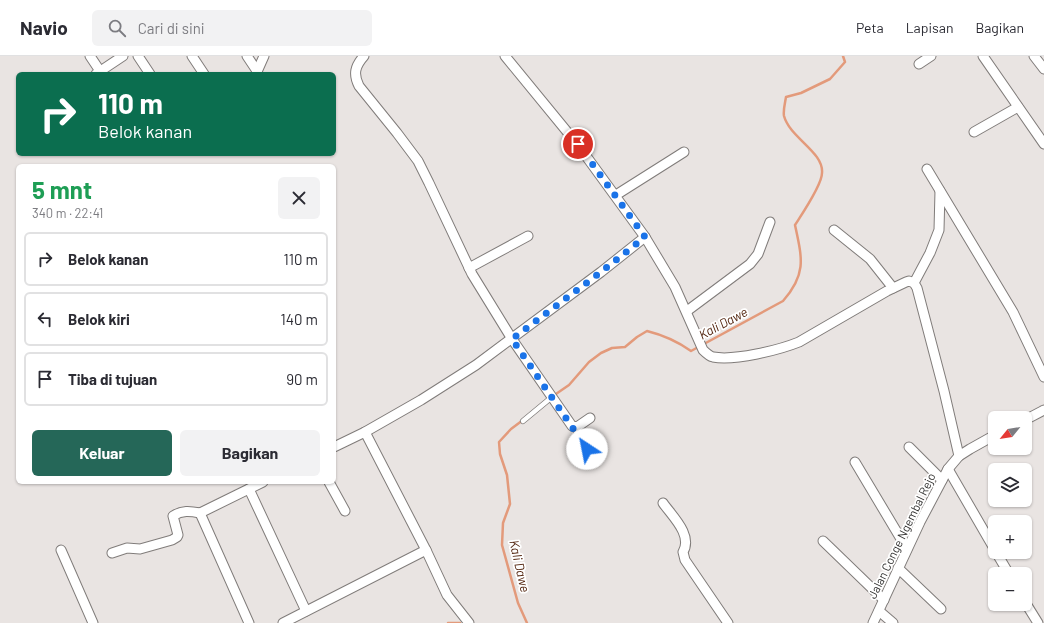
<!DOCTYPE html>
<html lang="id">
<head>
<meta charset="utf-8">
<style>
	:root { --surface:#fff; --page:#f2f2f3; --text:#2b2b33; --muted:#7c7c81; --line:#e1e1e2; --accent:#256758 }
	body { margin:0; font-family:Barlow,sans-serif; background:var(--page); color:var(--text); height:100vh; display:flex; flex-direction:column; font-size:15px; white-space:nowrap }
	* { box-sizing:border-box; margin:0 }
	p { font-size:13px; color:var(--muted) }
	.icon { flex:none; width:22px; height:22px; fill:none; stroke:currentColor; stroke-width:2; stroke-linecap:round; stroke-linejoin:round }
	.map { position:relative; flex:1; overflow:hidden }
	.details { position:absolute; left:16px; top:108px; width:320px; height:320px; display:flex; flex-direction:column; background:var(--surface); border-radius:6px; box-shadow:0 1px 3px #0004 }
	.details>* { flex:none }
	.top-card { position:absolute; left:16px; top:16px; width:320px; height:84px; border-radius:6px; box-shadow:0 1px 3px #0004; background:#0b6e4f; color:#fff; overflow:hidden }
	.needle { width:26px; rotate:240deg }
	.tools { position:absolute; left:988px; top:355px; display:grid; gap:8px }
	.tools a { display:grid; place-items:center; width:44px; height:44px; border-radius:6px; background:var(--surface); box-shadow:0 1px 3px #0004; font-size:20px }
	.pin { position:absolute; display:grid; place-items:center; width:34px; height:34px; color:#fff; margin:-17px; border:2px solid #fff; border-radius:50%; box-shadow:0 1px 4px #0007 }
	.me { position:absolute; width:44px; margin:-22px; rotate:326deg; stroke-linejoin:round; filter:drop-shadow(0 0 3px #0008) }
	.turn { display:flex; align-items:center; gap:14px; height:84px; padding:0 16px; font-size:18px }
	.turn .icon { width:52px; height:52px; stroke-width:2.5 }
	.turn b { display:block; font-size:28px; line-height:34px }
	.round { display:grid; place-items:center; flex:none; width:42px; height:42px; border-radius:6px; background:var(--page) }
	.overview { display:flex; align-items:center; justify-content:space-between; height:68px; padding:0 16px }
	h1 { font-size:24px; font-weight:700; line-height:30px; color:#1e9e55 }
	.button { display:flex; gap:8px; margin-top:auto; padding:8px 16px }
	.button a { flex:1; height:46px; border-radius:6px; background:var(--accent); color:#fff; font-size:16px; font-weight:700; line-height:46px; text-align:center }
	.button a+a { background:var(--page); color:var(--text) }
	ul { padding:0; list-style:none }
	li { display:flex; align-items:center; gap:12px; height:54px; margin:0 8px 6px; padding:0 8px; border:2px solid var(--line); border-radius:6px }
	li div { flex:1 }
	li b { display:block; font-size:15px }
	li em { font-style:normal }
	header { display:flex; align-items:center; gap:24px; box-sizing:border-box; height:56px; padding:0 20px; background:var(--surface); border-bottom:1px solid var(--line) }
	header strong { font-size:19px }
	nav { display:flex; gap:22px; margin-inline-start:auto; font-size:14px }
	.search { width:280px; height:36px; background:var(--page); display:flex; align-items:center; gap:10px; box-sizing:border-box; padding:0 14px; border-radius:6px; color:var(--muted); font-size:15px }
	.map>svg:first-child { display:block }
</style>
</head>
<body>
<header>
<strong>Navio</strong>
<div class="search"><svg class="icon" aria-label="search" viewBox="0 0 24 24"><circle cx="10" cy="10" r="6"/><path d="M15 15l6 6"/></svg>Cari di sini</div>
<nav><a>Peta</a><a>Lapisan</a><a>Bagikan</a></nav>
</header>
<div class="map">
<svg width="1044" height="567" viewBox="0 0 1044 567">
	<rect width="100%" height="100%" fill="#e9e4e2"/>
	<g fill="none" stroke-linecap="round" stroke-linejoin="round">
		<g stroke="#e39a7b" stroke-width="2.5">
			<path d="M 553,340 L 569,329 L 589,306 L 601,297 L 612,292 L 625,291 L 637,281 L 647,275 C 663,279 677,285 691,295 L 783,245 C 807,218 802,202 795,169 C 802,158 822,129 822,117 C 824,96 790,82 784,60 C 783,54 785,47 786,41 L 801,37 L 830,23 L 845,6 L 843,0"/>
			<polyline points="523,364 511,373 499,386 500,398 507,419 510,448 503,467 502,489 518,547 527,567"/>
			<polyline points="448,567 460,567"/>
		</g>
		<g stroke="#807c7a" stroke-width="6">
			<g id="lane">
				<polyline points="523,365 552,341"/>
				<polyline points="573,371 587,393"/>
			</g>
		</g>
		<g stroke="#807c7a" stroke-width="11">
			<g id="street">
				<polyline points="90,0 100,15"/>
				<polyline points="138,0 150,18"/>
				<polyline points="192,0 204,18"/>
				<polyline points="247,0 257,15"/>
				<path d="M 364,0 C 355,10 353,18 359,30 L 397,77 L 418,105 L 429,127 L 472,218 L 512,283 L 572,370 L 577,371 L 590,362"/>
				<path d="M 505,0 L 578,89 L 645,181 L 675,231 L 703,294 C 706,297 709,300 713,301 C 735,305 779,294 799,286 L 887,235 L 906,226 L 909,225 L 914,227 L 917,232 L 944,335 L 959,400"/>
				<polyline points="983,0 1044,88"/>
				<polyline points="1034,0 1044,13"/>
				<polyline points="919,8 931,0"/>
				<polyline points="96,18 123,0"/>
				<polyline points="256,18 264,0"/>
				<polyline points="974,76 1018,51"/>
				<polyline points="927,113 1013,256 1044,321"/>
				<polyline points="616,139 684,96"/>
				<polyline points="834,174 870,203 893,232"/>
				<polyline points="469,212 528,180"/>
				<polyline points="914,227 930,197 939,174 940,135"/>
				<polyline points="687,255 750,208 758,198 770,166"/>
				<polyline points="1025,364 1044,354"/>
				<polyline points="365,376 426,494 447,539 469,567"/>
				<polyline points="334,391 365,376 421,344 476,309 601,216 645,181"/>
				<polyline points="909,391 942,424"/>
				<polyline points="855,406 907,493"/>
				<polyline points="948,413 995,494"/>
				<polyline points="329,426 345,455"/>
				<polyline points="249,433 306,555"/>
				<path d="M 663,447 C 672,460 693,479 683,496 L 685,504 L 728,567"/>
				<polyline points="823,485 884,544"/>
				<polyline points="61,494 93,567"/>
				<polyline points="996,496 1009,518"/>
				<path d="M 112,497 L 127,492 L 140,493 L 172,484 L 177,481 L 178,479 L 173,460 C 182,454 190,455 200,457"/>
				<polyline points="898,512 941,553"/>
				<polyline points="1025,546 1038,567"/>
				<polyline points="879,555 893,567"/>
				<polyline points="249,567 200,457 263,426"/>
				<polyline points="283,567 426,494"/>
				<polyline points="873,567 920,466 948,413 959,400 970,393 995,379"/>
			</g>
		</g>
		<use href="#lane" stroke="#fff" stroke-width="4.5"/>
		<use href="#street" stroke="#fff" stroke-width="9"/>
	</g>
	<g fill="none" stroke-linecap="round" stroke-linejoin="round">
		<polyline stroke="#1a73e8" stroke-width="7" stroke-dasharray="0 12.6" points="578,88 645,181 601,216 512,283 587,393"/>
	</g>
	<g text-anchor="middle" stroke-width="3.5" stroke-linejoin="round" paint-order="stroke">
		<g font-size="12" fill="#302f2e" stroke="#fff">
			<text transform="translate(902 480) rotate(-64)" y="4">Jalan Conge Ngembal Rejo</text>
		</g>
		<g font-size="13" font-style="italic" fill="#52240e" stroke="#fff">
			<text transform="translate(723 267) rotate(-28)" y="5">Kali Dawe</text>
			<text transform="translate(520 510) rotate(77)" y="5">Kali Dawe</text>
		</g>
	</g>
</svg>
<div class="tools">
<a><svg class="needle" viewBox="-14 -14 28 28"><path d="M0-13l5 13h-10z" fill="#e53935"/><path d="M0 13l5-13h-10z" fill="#7c7c81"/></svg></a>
<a><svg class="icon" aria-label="layers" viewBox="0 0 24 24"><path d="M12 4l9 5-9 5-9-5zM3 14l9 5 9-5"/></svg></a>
<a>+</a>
<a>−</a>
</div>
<div class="pin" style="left:578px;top:88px;background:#d93025"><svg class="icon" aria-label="arrive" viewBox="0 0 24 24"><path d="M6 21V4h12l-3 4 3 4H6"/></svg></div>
<svg class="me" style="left:587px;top:393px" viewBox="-20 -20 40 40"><circle r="19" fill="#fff"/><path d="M0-13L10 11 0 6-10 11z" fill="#1a73e8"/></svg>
<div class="top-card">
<div class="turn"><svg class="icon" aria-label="right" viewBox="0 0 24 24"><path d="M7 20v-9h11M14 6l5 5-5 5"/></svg><div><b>110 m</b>Belok kanan</div></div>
</div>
<section class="details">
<div class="overview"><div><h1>5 mnt</h1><p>340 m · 22:41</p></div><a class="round"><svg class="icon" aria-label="close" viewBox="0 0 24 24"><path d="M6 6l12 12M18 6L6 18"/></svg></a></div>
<ul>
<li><svg class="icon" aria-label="right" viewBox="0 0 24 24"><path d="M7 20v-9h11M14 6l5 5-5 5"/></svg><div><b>Belok kanan</b></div><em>110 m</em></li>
<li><svg class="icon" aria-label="left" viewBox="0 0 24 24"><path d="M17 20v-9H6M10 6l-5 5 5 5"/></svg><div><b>Belok kiri</b></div><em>140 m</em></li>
<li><svg class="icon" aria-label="arrive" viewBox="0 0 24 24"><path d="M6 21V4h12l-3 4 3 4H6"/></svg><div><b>Tiba di tujuan</b></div><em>90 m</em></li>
</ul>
<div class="button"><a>Keluar</a><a>Bagikan</a></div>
</section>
</div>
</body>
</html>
